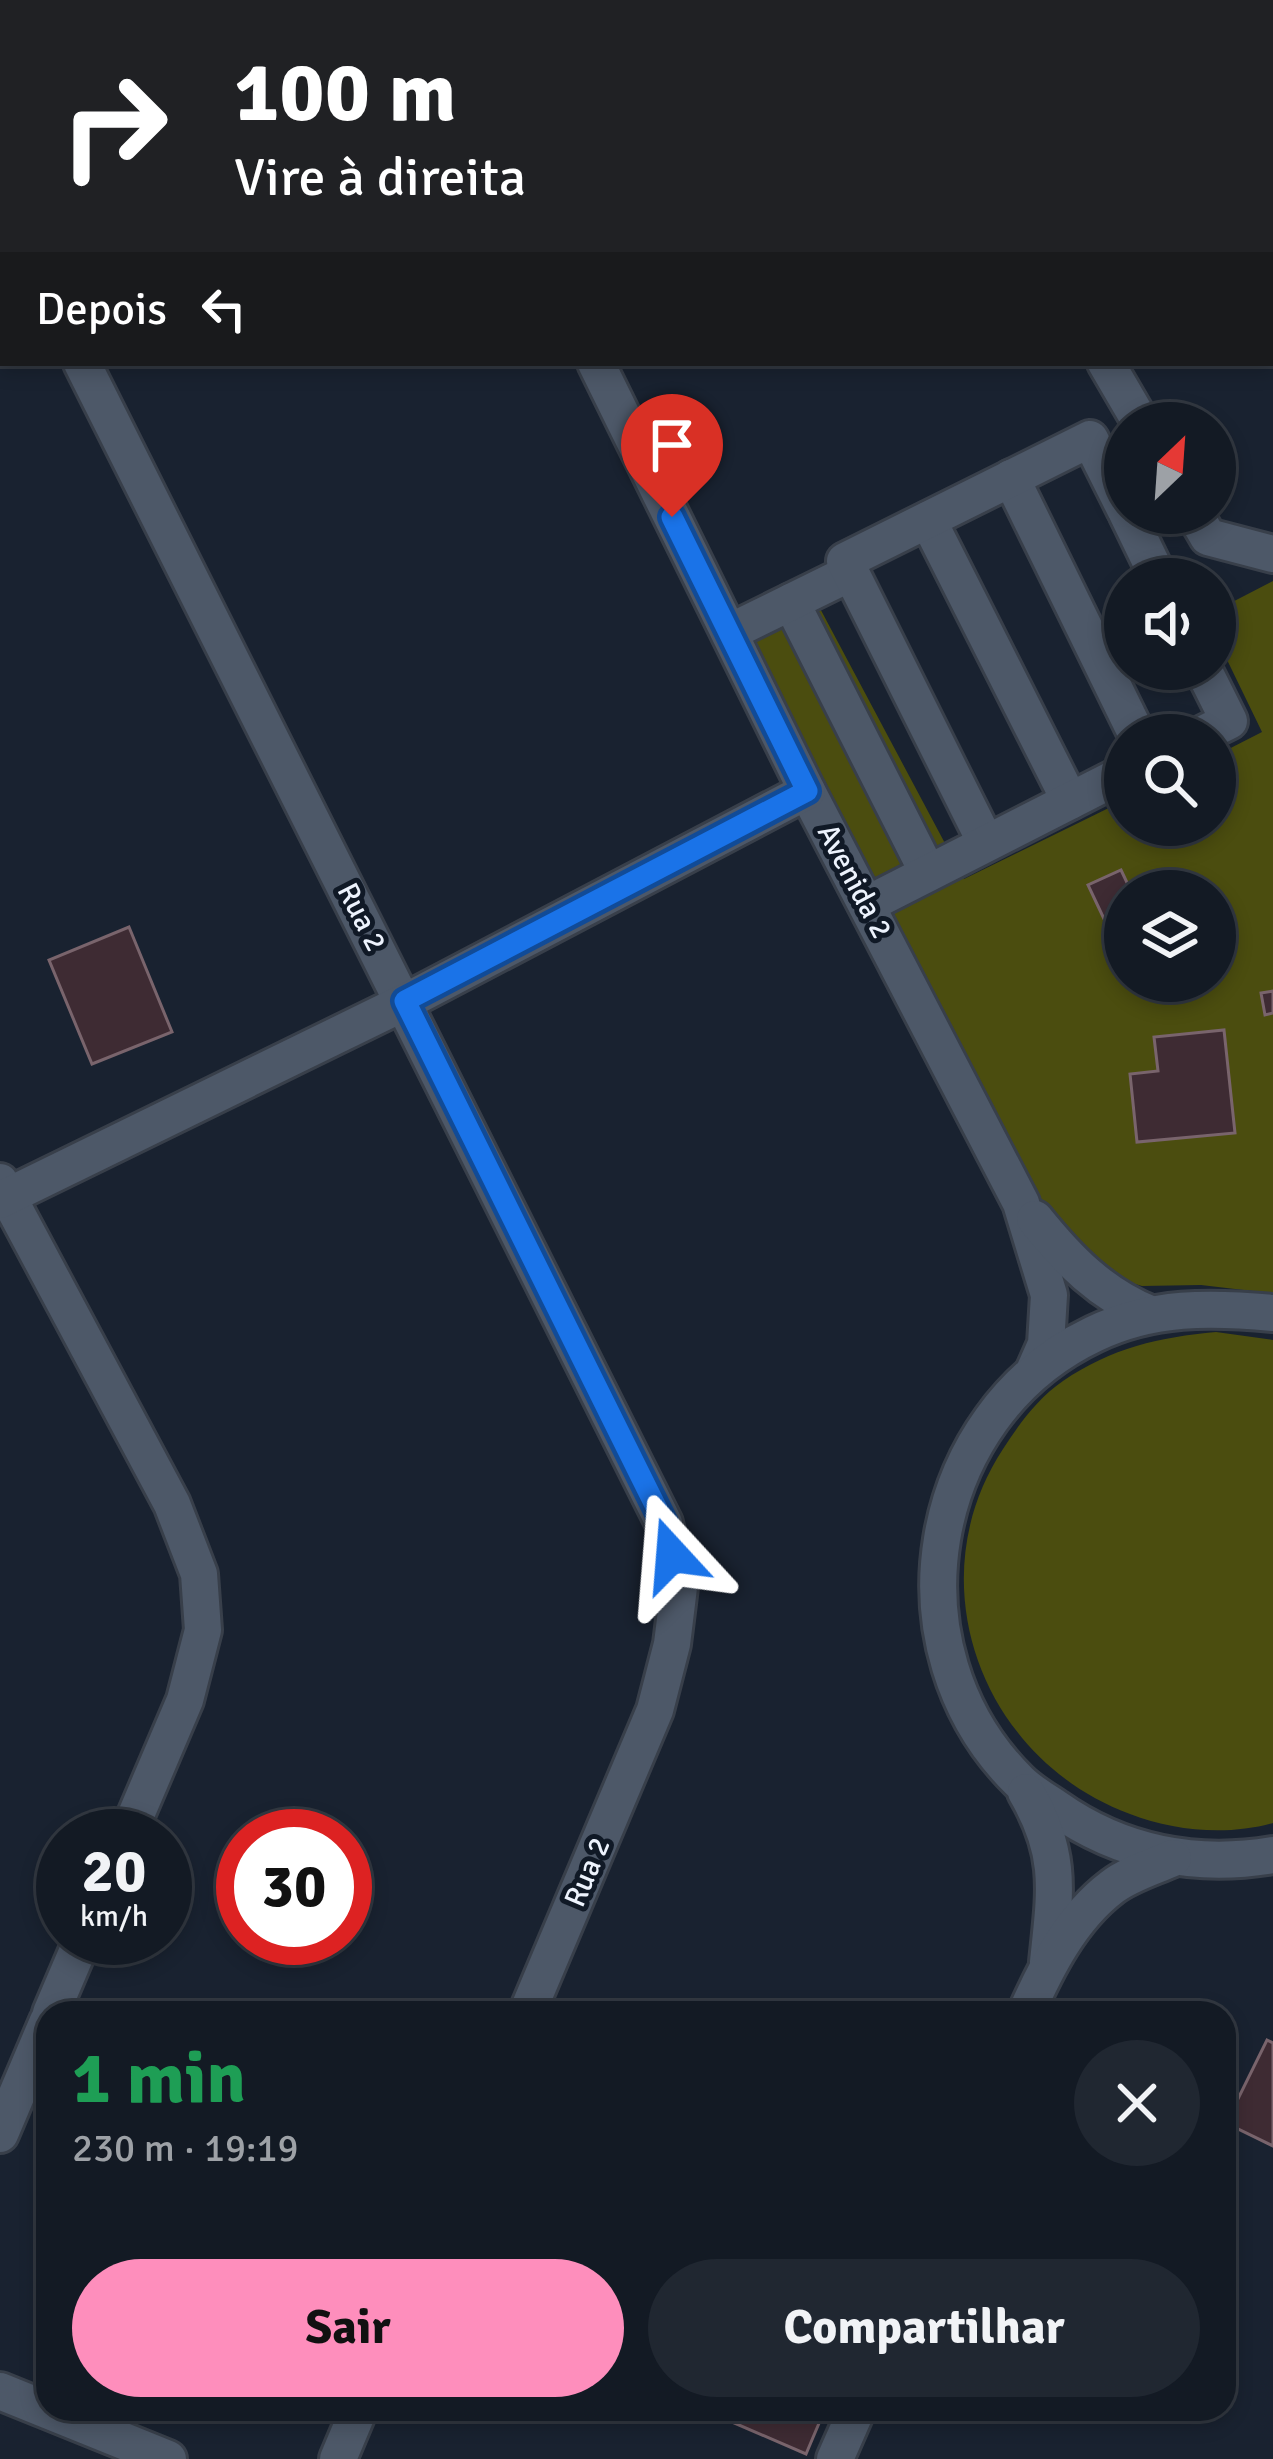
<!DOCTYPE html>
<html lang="pt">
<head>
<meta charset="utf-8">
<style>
	:root { --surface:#131a24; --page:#202731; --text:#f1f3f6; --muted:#9da1a6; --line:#323841; --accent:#fe8ebc }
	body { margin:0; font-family:Signika,sans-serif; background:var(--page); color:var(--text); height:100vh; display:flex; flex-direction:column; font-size:45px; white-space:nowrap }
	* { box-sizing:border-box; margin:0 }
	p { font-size:39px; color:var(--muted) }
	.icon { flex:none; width:66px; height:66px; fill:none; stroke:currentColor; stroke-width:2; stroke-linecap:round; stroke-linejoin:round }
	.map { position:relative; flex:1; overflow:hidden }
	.side { position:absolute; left:36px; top:2001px; width:1200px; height:420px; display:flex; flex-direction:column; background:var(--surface); border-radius:36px; box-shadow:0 6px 18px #0003,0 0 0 3px var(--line) }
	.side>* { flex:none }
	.hud { position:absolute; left:0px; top:0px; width:1275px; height:366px; box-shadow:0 6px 18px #0003,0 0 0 3px var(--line); background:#202124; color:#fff; overflow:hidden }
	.needle { width:78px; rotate:25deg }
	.buttons { position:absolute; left:1104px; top:402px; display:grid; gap:24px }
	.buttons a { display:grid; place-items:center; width:132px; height:132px; border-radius:50%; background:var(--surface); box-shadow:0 6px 18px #0003,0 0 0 3px var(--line); font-size:60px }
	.speed { position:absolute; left:36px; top:1809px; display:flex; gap:24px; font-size:60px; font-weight:700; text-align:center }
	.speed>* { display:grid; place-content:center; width:156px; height:156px; border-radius:50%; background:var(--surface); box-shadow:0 6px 18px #0003,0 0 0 3px var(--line); line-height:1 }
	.speed small { font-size:30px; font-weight:400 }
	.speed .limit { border:18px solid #d22; background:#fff; color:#111 }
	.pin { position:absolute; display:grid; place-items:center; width:102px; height:102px; color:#fff; margin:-123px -51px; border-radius:50% 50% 50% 0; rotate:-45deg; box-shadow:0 0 12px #0007 }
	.pin .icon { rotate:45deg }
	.me { position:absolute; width:132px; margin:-66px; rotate:341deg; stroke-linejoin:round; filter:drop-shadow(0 0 9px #0008) }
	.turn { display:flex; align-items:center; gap:42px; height:252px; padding:0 36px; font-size:54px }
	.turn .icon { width:156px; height:156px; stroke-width:2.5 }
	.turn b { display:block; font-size:84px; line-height:102px }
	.then { display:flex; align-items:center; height:114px; padding:0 36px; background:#0003; gap:24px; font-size:45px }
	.round { display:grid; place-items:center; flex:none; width:126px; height:126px; border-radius:63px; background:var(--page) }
	.overview { display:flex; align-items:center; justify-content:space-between; height:204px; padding:0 36px }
	h1 { font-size:72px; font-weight:700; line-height:90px; color:#1e9e55 }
	.button { display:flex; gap:24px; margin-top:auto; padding:24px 36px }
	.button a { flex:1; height:138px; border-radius:72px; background:var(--accent); color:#111; font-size:48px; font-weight:700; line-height:138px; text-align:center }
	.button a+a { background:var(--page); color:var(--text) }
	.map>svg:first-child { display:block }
</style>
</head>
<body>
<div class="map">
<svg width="1273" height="2459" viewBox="0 0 1273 2459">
	<rect width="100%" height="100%" fill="#192230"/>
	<g fill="#4b4d0f" fill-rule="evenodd">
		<path d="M 1273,581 L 1273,1298 L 1252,1291 L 1201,1285 L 1142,1286 L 1121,1280 L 1053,1224 L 1022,1177 L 741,636 L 815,599 L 964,879 L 1125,800 L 1125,825 L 1215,825 L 1215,756 L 1262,732 L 1215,635 L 1215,611 ZM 1125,891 L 1215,891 L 1215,981 L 1125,981 Z"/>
		<path d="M 1216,1332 L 1273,1340 L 1273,1823 C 1227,1836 1174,1831 1130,1814 C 983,1760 915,1583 1003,1449 C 1019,1424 1038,1398 1063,1381 C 1111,1348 1160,1337 1216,1332 Z"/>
	</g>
	<g fill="#3e2b33" stroke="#79646c" stroke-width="3">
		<polygon points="1121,870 1131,891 1125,891 1125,913 1105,921 1088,885"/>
		<polygon points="129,927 172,1032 92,1064 49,960"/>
		<polygon points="1273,991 1273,1013 1265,1015 1261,993"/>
		<polygon points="1224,1030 1235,1133 1137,1142 1130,1074 1158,1071 1154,1037"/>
		<polygon points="1267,2040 1273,2043 1273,2146 1226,2123"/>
		<polygon points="702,2409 825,2409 806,2454"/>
	</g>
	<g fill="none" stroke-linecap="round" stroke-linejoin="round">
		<g stroke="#383f4a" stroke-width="42">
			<g id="minor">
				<polyline points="416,0 418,3"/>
				<polyline points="914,0 916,3"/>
				<polyline points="1272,88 1273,87"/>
				<polyline points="0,201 3,207"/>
				<polyline points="82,363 664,1523 679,1587 672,1644 655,1710 527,2013"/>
				<polyline points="596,363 807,791 1021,1203 1049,1295 1046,1344 1035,1369"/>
				<polyline points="1106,363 1141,423"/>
				<polyline points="1011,478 1137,735"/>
				<polyline points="1127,513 1159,579"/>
				<polyline points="1194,513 1208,537 1273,554"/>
				<polyline points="928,520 1070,801"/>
				<polyline points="791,602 928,873"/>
				<polyline points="730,632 850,573"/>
				<polyline points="1201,735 1229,721 1203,669"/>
				<polyline points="986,843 845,561 1090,439 1125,509"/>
				<polyline points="868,904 1125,773"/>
				<polyline points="0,1182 172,1504 199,1574 203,1630 185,1700 127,1836"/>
				<polyline points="0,1200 405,1002 807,791"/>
				<path d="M 1035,1219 C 1068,1260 1101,1294 1150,1314"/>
				<path d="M 1273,1313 C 1211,1307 1152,1306 1094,1334 C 923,1415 885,1649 1019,1781 C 1030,1792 1044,1800 1056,1808 C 1121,1854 1196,1868 1273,1855"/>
				<path d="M 1026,1792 C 1063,1855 1055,1893 1048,1962"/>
				<polyline points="51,2013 83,1938"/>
				<path d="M 1026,2013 C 1046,1968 1071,1918 1112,1887 C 1129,1874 1153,1867 1173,1858"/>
				<polyline points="0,2134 48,2021"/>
				<polyline points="0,2391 168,2459"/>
				<polyline points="338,2459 359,2409"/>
				<polyline points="835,2459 857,2409"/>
			</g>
		</g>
		<use href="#minor" stroke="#4d5868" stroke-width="36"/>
	</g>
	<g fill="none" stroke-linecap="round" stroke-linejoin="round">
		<g stroke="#114b97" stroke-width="30">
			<polyline id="route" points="672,1555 664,1523 405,1001 807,791 672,517"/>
		</g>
		<use href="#route" stroke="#1a73e8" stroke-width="21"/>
	</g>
	<g text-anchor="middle" stroke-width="10" stroke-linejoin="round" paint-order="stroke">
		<g font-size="30" fill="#edf3fd" stroke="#101926">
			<text transform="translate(855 881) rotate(62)" y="10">Avenida 2</text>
			<text transform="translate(362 917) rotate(63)" y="10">Rua 2</text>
			<text transform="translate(587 1872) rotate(-67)" y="10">Rua 2</text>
		</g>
	</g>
</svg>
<div class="buttons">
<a><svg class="needle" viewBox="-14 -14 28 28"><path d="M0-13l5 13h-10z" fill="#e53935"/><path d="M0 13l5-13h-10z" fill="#9da1a6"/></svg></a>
<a><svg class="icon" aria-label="sound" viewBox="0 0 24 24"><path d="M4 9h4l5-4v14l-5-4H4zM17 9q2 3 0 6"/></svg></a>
<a><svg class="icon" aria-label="search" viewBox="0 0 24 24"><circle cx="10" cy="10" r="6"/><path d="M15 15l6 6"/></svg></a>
<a><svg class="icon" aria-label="layers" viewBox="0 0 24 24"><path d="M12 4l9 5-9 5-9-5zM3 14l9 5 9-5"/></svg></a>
</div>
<div class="speed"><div>20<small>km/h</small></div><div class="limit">30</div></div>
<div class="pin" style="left:672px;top:517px;background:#d93025"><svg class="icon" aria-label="arrive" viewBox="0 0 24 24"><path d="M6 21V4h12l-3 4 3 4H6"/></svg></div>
<svg class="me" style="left:672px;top:1555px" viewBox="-20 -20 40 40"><path d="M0-17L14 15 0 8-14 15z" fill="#1a73e8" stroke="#fff" stroke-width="4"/></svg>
<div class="hud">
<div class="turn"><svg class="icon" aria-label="right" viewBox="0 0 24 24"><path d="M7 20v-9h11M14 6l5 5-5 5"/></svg><div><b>100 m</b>Vire à direita</div></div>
<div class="then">Depois<svg class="icon" aria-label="left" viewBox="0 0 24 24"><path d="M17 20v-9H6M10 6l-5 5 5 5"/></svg></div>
</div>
<section class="side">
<div class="overview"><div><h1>1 min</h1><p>230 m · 19:19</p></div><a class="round"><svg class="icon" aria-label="close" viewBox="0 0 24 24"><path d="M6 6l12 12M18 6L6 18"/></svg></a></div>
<div class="button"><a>Sair</a><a>Compartilhar</a></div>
</section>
</div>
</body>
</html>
